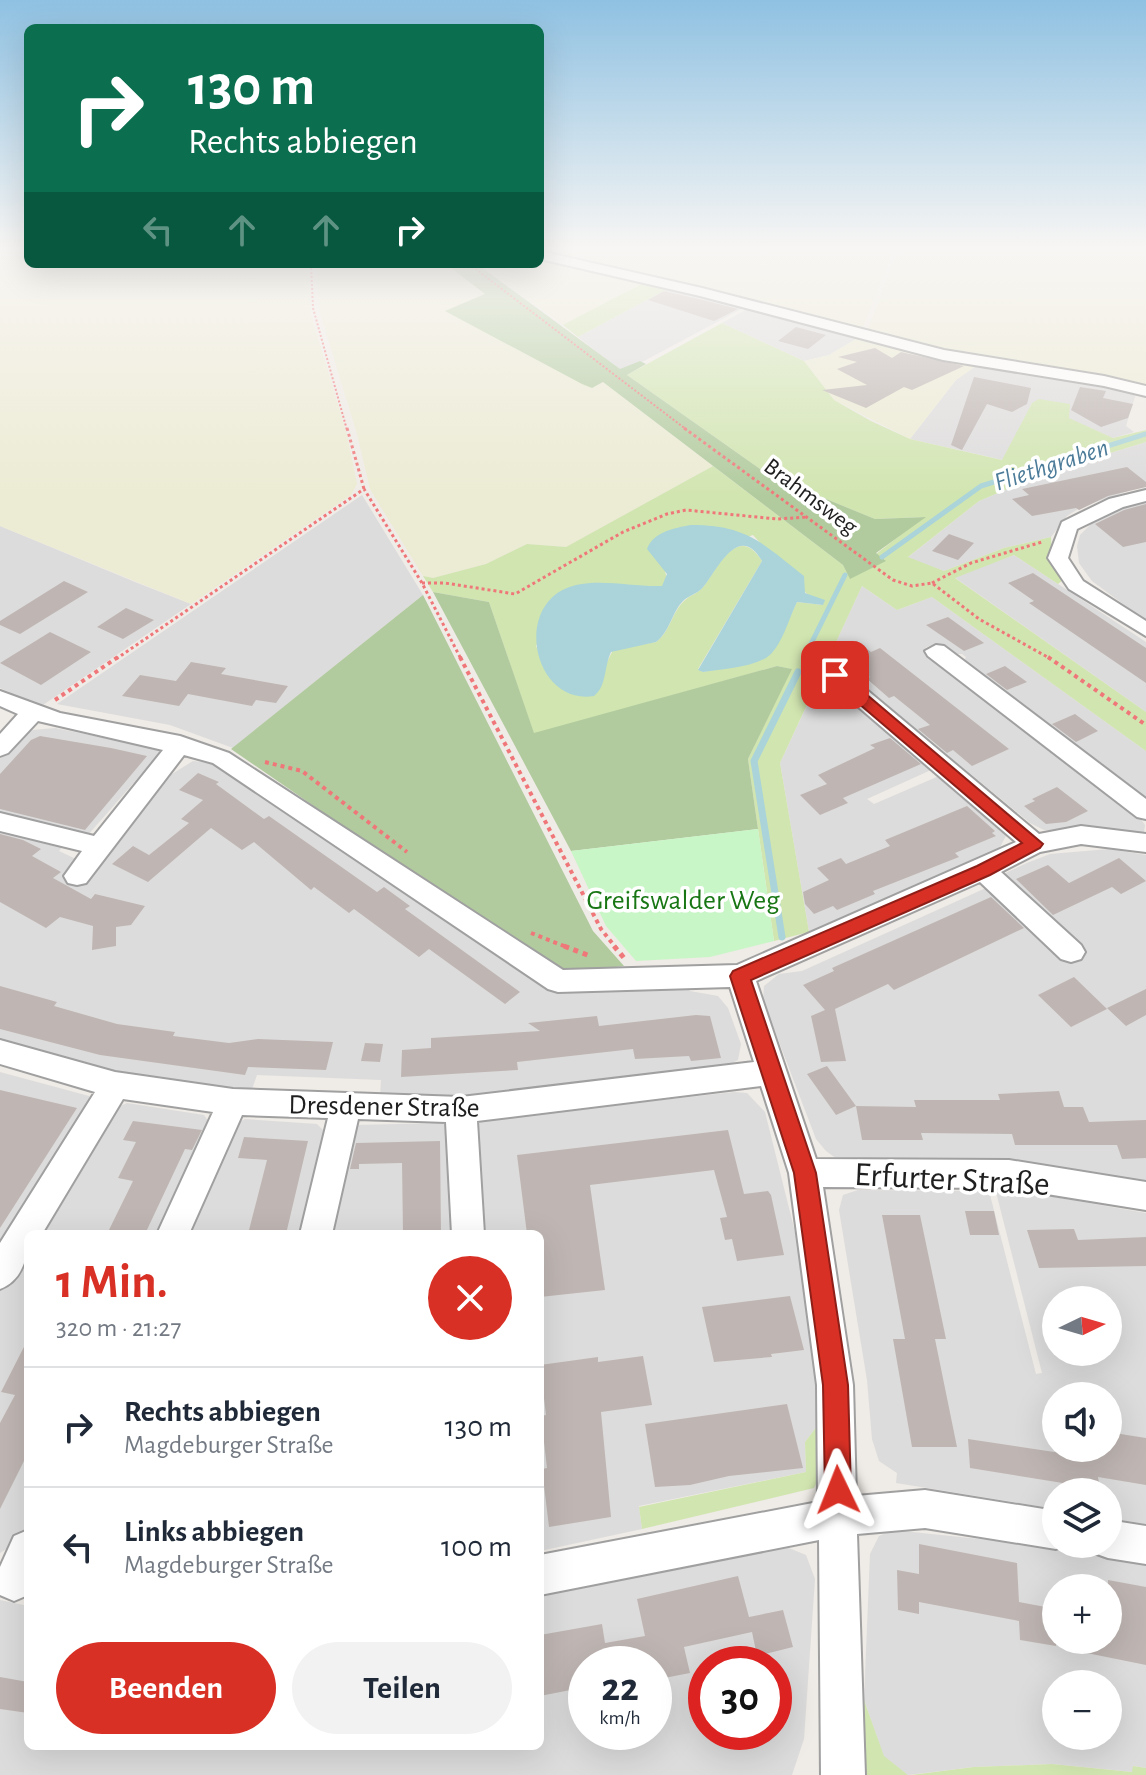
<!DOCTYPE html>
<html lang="de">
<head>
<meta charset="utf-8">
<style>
	:root { --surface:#fff; --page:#f2f2f3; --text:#1f2937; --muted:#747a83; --line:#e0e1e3; --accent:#d93025 }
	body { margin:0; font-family:"Alegreya Sans",sans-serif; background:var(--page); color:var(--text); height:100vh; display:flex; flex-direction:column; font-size:30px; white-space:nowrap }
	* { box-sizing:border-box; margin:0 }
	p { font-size:26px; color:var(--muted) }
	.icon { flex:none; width:44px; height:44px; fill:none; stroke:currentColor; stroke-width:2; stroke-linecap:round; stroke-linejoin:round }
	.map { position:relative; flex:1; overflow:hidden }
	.drawer { position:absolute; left:24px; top:1230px; width:520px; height:520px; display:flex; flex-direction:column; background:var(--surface); border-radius:12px; box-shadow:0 8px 32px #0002 }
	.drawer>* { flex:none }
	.top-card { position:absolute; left:24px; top:24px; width:520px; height:244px; border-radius:12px; box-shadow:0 8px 32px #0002; background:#0b6e4f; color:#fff; overflow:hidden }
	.needle { width:52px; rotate:85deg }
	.tools { position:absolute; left:1042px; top:1286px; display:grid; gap:16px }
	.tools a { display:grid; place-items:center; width:80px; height:80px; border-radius:50%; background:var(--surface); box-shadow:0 8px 32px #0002; font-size:40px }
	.speed { position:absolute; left:568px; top:1646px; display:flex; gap:16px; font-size:40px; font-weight:700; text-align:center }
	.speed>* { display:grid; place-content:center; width:104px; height:104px; border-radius:50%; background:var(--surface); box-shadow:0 8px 32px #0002; line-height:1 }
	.speed small { font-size:20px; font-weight:400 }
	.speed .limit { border:12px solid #d22; background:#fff; color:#111 }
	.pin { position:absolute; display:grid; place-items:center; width:68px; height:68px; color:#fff; margin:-34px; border-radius:16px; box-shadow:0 4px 12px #0006 }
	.me { position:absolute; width:88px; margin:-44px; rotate:358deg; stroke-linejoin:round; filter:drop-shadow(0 0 6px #0008) }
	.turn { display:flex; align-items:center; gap:28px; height:168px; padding:0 32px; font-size:36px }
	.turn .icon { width:104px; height:104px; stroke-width:2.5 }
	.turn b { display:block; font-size:56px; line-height:68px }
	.lanes { display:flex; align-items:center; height:76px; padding:0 32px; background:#0003; justify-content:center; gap:40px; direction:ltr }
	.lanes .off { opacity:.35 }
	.round { display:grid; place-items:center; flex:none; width:84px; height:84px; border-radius:42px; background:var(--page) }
	.overview { display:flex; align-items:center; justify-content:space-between; height:136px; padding:0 32px }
	h1 { font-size:48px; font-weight:700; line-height:60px; color:var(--accent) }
	.action { display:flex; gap:16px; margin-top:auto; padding:16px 32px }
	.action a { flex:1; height:92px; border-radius:48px; background:var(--accent); color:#fff; font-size:32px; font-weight:700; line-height:92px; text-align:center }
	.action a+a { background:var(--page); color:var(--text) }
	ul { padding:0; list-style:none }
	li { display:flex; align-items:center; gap:24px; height:120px; padding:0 32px; border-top:2px solid var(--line) }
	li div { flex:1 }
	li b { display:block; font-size:30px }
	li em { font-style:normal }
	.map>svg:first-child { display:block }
</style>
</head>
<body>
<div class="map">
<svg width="1146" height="1775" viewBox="0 0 1146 1775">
	<rect width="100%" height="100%" fill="#efebe6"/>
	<g fill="#dddcdc" fill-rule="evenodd">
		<polygon points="671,287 747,306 642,362 620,370 578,337"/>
		<polygon points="751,307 861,336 829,355 804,361 722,323"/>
		<polygon points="979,364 1137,390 1126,426 1134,432 1113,438 1032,403 1003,460 910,439 956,380"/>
		<polygon points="1146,442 1146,485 1081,507 1067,516 1051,537 1004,548 944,571 907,558 979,501 1048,472"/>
		<polygon points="362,495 423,595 233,748 170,725 57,704"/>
		<polygon points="1146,500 1146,621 1092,581 1079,563 1077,546 1080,535 1093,522 1118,509"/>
		<polygon points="0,526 135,582 191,604 43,705 28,701 0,688"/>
		<polygon points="1014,555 1146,642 1146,712 954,577"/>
		<polygon points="862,586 897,610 932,597 1146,751 1146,805 963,664 966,657 962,654 950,654 934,644 925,648 1133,809 1145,825 1144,832 1044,830 1030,823 829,657"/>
		<polygon points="814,690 850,699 931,764 931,770 867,799 874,804 939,776 1002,823 1007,834 999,849 809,932 780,763"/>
		<polygon points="55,728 159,749 159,754 87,836 0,818 0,759 15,742 33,730"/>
		<polygon points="193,761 215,763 535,979 685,986 690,991 718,996 728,1008 741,1044 738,1060 723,1068 533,1089 453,1097 380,1098 381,1080 257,1075 251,1092 139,1078 0,1044 0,826 67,842 59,851 78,860 68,875 83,885 172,774"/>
		<polygon points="1109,849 1146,855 1146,1185 850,1162 837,1159 826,1151 816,1139 763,1000 764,986 779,974 802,971 986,888 1001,875 1027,863 1050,854"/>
		<polygon points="0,1072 89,1096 94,1108 0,1259"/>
		<polygon points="734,1092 747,1093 765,1112 797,1240 818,1381 821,1421 805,1442 806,1472 639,1506 642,1529 540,1551 540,1234 477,1234 471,1131 482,1120"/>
		<polygon points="127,1103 204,1115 213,1128 163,1234 33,1234 109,1111"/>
		<polygon points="245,1119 317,1124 327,1134 304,1234 182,1234 230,1127"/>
		<polygon points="442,1123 454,1132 459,1234 322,1234 356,1125"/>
		<path d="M 858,1190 L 989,1191 L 1036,1374 L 1042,1373 L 996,1192 L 1025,1192 L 1146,1213 L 1146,1524 L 1108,1518 L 1108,1492 L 1056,1492 L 1056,1509 L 896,1483 L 897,1473 L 879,1461 L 872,1439 L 867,1380 L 839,1210 L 843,1195 ZM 1056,1300 L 1108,1300 L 1108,1352 L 1056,1352 ZM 1056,1396 L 1108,1396 L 1108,1448 L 1056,1448 Z"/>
		<polygon points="28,1243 28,1525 21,1540 0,1553 0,1289"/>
		<path d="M 893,1530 L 1036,1545 L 1146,1563 L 1146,1768 L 1133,1766 L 1133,1772 L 1052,1764 L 974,1767 L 908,1775 L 884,1757 L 864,1700 L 870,1554 L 879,1536 ZM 1056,1588 L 1108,1588 L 1108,1640 L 1056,1640 ZM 1056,1684 L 1108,1684 L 1108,1736 L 1056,1736 Z"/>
		<path d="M 779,1544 L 806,1555 L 815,1579 L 804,1739 L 792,1775 L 0,1775 L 0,1600 L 28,1606 L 28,1746 L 540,1746 L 540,1596 ZM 586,1664 L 654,1664 L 654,1732 L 586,1732 ZM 706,1664 L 774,1664 L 774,1732 L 706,1732 Z"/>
	</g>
	<g fill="#ecebd3">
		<polygon points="0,249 28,249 28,264 308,264 311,314 347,435 357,484 351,495 191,604 0,526"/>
		<polygon points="540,249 894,249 862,330 540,253"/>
		<polygon points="899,249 1146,249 1146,386 979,358 867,331"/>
		<polygon points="540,257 647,281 563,325 477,264 540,264"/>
		<polygon points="316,264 446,264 486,294 446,311 583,384 592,388 603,382 713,466 566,547 527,544 486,564 433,578 423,576 370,489 357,434 320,313"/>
		<polygon points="861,336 979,364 956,380 910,439 834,400 804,361 829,355"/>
	</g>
	<g fill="#d1e5b0" fill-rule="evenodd">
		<polygon points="647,281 671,287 578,337 563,325"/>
		<path d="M 722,323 L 804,361 L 834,400 L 871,421 L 910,439 L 1002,460 L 1032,403 L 1039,399 L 1070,404 L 1069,418 L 1113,438 L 1146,430 L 1146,442 L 1048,472 L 979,501 L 908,557 L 944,571 L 1004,548 L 1051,537 L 1052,560 L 1064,579 L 1058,584 L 1014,555 L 955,578 L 1146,712 L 1146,751 L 932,597 L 897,610 L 862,586 L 780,763 L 809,932 L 774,941 L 748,759 L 791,669 L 777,666 L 534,734 L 489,602 L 433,592 L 423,576 L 433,578 L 486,564 L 527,544 L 566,547 L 713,466 L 843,565 L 850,578 L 885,560 L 876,554 L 924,517 L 875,519 L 770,476 L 627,375 ZM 753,535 L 806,593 L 823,605 L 797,602 L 773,651 L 765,658 L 703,672 L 698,669 L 762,561 C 738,522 717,569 704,586 C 699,593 690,595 684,601 C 672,612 670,632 656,642 L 613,650 L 606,664 L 541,656 L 536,646 L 574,586 L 662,587 L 667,579 L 664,567 Z"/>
		<polygon points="821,1421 822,1472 814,1488 642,1529 639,1507 806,1472 805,1442"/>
		<polygon points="864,1700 884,1756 908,1775 866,1775"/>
		<polygon points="1052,1764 1132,1772 1133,1766 1146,1768 1146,1775 911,1775 974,1767"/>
	</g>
	<g fill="#b1cb9e">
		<polygon points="446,264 477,264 620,369 640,361 646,364 627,375 770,476 875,519 926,517 876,553 886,561 850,579 843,565 603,382 592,388 582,384 445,311 485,294"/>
		<polygon points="433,592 489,602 534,733 777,666 792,669 748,759 758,829 571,851"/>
		<polygon points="423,595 593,931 624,966 568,973 550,969 231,749"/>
	</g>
	<polygon fill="#c9f6c7" points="758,829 774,941 710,957 636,961 606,926 571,851"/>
	<path fill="#aad4d9" d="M 691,525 C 747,525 762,543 804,576 L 805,593 L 825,600 L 823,605 L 797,602 C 789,618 781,649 766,658 C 748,668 722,669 703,672 L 698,670 L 762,561 C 739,521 717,570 704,586 C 699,593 690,595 684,600 C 672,611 670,632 656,642 L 611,652 C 604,666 607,686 594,696 C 532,706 511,600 576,585 C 604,579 634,587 662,586 L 667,574 L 647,549 C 653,532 674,528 691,525 Z"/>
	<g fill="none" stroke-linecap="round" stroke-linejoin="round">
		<g stroke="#aad4d9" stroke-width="5">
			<polyline points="882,557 981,486 1146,434"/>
			<polyline points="808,650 845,575"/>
		</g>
		<polyline stroke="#aad4d9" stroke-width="7" points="782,937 754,761 798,672"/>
	</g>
	<g fill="#bfb6b3">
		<polygon points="664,291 699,299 738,309 714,321 648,300"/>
		<polygon points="796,327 826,335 808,349 778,341"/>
		<polygon points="875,348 892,358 901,352 964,366 912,390 904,387 866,408 822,390 867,385 837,369 857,362 838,357"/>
		<polygon points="974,377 1031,388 1027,404 1012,412 987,404 962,450 951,445"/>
		<polygon points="1080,387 1106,391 1103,398 1133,404 1128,418 1101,427 1071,410"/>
		<polygon points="1127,467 1146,482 1146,487 1108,496 1079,510 1076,508 1032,516 1012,499 1029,495 1022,489"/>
		<polygon points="1146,504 1146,542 1123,547 1095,524 1124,510"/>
		<polygon points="949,534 974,543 958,560 932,551"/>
		<polygon points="1033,573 1146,648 1146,683 1029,603 1034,601 1008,583"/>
		<polygon points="64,581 88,592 20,634 0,625 0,621"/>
		<polygon points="126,608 154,620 123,639 97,627"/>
		<polygon points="948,617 984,643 964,651 926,625"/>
		<polygon points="50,632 91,652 41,685 0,663"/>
		<polygon points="857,641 871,652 880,648 1009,749 972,766 953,750 947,753 918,729 930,725 894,696 889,698 866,678 870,677 836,649"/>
		<polygon points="191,662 226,668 221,674 288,686 276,703 256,700 252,706 188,694 179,706 122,696 140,675 176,681"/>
		<polygon points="1005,666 1027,682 1007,690 986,674"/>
		<polygon points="1075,714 1098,731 1076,742 1052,724"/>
		<polygon points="40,736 111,748 147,756 85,830 0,809 0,774 31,740"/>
		<polygon points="890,738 921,764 843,798 848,803 820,815 800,795 827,784 818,775 875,748 870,745"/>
		<polygon points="198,773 219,782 216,784 264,819 269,816 377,892 384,887 410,906 405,909 520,992 505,1004 429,949 419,957 354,909 349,913 314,887 311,890 254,842 242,850 211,828 148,882 112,864 133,846 149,855 189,823 181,819 203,800 179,790"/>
		<polygon points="1057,787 1088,811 1066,822 1046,824 1024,806 1035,801 1032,799"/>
		<polygon points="967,806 995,831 992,833 996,836 955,853 959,857 873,891 875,894 837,910 833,906 814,914 805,904 803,892 829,880 817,868 841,858 846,864 890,846 885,840"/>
		<polygon points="0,834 23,840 41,849 32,856 61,872 53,878 91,899 95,894 145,906 131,925 116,927 116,946 92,950 93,926 60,917 46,928 0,902"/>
		<polygon points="1119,858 1146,881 1121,894 1112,887 1053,915 1016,879 1048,865 1069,883"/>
		<polygon points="991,897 1024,928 894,990 888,984 835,1009 846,1061 821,1062 811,1016 825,1010 803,985 834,971 832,968"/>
		<polygon points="1074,977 1107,1009 1071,1027 1038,995"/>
		<polygon points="0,986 57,1002 54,1006 117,1024 175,1032 173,1036 229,1043 258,1039 333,1042 326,1070 248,1067 245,1075 100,1055 0,1029"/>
		<polygon points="1146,989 1146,1015 1126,1026 1107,1008"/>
		<polygon points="696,1015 710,1016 721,1058 691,1061 689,1056 635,1059 633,1049 517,1062 518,1070 401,1077 402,1050 431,1048 431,1038 540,1031 528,1023 597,1016 599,1026"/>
		<polygon points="365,1043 383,1044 380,1062 361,1061"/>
		<polygon points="827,1066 856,1106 916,1107 914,1100 1000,1100 998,1094 1059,1091 1064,1107 1083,1107 1089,1122 1146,1120 1146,1158 1122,1159 1117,1145 1015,1145 1012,1134 921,1133 923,1140 862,1140 856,1106 836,1115 807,1074"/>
		<polygon points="0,1090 77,1108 0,1228"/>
		<polygon points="133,1121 202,1130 192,1150 185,1149 145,1234 107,1234 133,1181 118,1178 136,1142 123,1140"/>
		<polygon points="728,1130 744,1194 768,1191 771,1195 784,1255 737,1261 732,1239 725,1240 720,1218 727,1217 714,1170 590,1185 605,1290 540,1297 540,1234 527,1234 517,1155"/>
		<polygon points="244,1137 308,1141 286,1234 248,1234 267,1160 238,1158"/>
		<polygon points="440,1141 441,1234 403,1234 402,1163 359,1164 359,1169 350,1169 356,1143"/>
		<polygon points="965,1211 994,1211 999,1235 970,1235"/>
		<polygon points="882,1215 920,1215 946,1339 935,1339 957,1447 912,1447 893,1339 905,1339"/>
		<polygon points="1074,1229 1078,1240 1146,1237 1146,1266 1039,1268 1027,1230"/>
		<polygon points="790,1296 804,1350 771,1354 772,1357 714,1362 702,1307"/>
		<polygon points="28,1339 28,1453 0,1509 0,1423 15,1395 1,1392"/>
		<polygon points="643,1356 652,1405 601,1412 611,1517 549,1527 542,1469 547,1468 541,1416 546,1415 540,1365 598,1357 598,1362"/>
		<polygon points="787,1404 803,1468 729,1476 690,1485 655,1487 645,1424"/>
		<polygon points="1108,1432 1146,1438 1146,1485 1098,1477 1100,1489 970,1468 968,1439 1094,1458 1093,1448 1108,1448"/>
		<polygon points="919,1544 1017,1563 1019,1602 1056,1609 1056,1646 1020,1640 1019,1621 919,1602 919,1614 898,1610 897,1570 919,1574"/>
		<polygon points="738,1576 749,1617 783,1610 793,1647 757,1656 752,1632 684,1647 690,1673 654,1680 654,1664 586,1664 586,1687 540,1696 540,1635 602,1624 605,1643 645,1636 637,1599"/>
		<polygon points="1108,1580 1146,1587 1146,1665 1067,1649 1068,1640 1108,1640"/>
		<polygon points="0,1677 28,1682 28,1713 0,1709"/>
	</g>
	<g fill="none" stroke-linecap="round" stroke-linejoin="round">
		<g stroke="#a0a0a0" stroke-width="4">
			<g id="minor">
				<polygon points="540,251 702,288 944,350 1104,376 1146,386 1146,396 1104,386 943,360 700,296 540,259"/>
				<polygon points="1146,490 1146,501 1123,507 1077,529 1068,558 1083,581 1146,621 1146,636 1069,589 1048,558 1062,522 1109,499"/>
				<polygon points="936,645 944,646 1146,799 1146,819 1137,817 928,656 925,651"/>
				<path d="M 835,668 L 843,670 L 1039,834 L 1081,826 L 1146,834 L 1146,852 L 1081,844 L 1040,852 L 1001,872 L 1081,945 L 1085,952 L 1081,959 L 1071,962 L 1061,959 L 980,882 L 756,981 L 816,1159 L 1009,1160 L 1146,1182 L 1146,1210 L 1009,1188 L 823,1187 L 853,1385 L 856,1496 L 925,1490 L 1056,1511 L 1056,1544 L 1069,1544 L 1056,1549 L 925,1528 L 857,1534 L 865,1775 L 821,1775 L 819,1540 L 540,1595 L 540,1555 L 818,1502 L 817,1385 L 789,1173 L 761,1086 L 477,1121 L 484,1234 L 452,1234 L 446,1122 L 358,1119 L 332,1234 L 300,1234 L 328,1118 L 242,1115 L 189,1234 L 157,1234 L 213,1112 L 123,1099 L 42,1234 L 28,1234 C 28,1257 23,1280 0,1289 L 0,1243 L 95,1092 L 0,1064 L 0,1040 L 115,1072 L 233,1089 L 461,1097 L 754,1062 L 730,987 L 558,992 L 548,989 L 213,763 L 184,755 L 86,883 L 77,885 L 68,883 L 64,876 L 82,851 L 0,831 L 0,813 L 94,836 L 163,750 L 38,721 L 8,753 L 0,756 L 0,734 L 18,714 L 0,706 L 0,691 L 60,713 L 180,736 L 229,753 L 563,970 L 737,965 L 1016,842 L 827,680 L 824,675 Z"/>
				<polygon points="1108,1520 1146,1526 1146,1564 1108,1558 1094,1553 1091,1544 1108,1544"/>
				<polygon points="28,1530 28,1595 14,1601 0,1595 0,1567 14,1536"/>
			</g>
		</g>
		<g stroke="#f07779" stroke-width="2" stroke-dasharray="2 2" stroke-linecap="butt">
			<polyline points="311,264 313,308 347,430"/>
			<polyline points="469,264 687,430"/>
		</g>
		<g stroke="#f07779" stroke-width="3" stroke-dasharray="3 3" stroke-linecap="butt">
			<polyline points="347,428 364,489"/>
			<polyline points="684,428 893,580 912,586 932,583 979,619 1051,659"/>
			<polyline points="422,583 445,583 515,594 623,532 667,514 686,510 777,519 808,517"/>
			<polyline points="932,583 971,563 1042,542"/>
			<polyline points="116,659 364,489 422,583 461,659"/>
		</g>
		<g stroke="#f07779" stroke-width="4" stroke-dasharray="4 4" stroke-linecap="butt">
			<polyline points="460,657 601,929 616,948"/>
			<polyline points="1048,657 1146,725"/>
			<polyline points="55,700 118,657"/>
			<polyline points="265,762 302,771 407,852"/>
			<polyline points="531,933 569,948"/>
		</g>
		<g stroke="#f07779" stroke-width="5" stroke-dasharray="5 5" stroke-linecap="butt">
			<polyline points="564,946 590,956"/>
			<polyline points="614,946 624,958"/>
		</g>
		<use href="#minor" fill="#fff" fill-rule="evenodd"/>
	</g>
	<linearGradient id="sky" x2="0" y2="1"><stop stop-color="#8fc1e2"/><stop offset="0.5" stop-color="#f8f6f4"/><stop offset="1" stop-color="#f8f6f4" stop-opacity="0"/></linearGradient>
	<rect width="1146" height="497" fill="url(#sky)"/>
	<polygon fill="#d93025" stroke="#8d1f18" stroke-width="2" points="835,671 840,672 1043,844 1040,848 990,875 751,980 816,1173 848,1385 851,1490 847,1500 838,1503 829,1500 825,1490 823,1385 794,1173 730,976 733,971 977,866 1022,843 830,679 830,672"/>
	<g text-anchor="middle" stroke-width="7" stroke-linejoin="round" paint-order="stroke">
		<g font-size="24" fill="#1f1f1f" stroke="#fff">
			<text transform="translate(811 496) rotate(37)" y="8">Brahmsweg</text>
		</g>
		<g font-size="26" font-style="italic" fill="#4c7c99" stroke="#fff">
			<text transform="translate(1051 464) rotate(-18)" y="9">Fliethgraben</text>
		</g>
		<g font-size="28" fill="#187614" stroke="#fff">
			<text x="683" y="909">Greifswalder Weg</text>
		</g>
		<g font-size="28" fill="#1f1f1f" stroke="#fff">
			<text transform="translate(384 1105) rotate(1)" y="10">Dresdener Straße</text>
		</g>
		<g font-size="34" fill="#1f1f1f" stroke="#fff">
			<text transform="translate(952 1178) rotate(3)" y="12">Erfurter Straße</text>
		</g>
	</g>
</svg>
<div class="tools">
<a><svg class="needle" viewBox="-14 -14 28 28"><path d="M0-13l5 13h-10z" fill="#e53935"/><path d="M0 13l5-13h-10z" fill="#747a83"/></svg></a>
<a><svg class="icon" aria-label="sound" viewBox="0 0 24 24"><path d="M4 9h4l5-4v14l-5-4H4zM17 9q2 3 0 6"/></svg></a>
<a><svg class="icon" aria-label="layers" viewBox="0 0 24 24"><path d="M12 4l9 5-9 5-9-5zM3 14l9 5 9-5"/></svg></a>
<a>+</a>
<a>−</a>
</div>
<div class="speed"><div>22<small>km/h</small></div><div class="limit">30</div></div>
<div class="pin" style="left:835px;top:675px;background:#d93025"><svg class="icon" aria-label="arrive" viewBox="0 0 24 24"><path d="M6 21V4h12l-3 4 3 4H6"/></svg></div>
<svg class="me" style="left:838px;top:1490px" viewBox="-20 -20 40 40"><path d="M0-17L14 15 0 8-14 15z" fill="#d93025" stroke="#fff" stroke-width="4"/></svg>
<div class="top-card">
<div class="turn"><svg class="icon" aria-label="right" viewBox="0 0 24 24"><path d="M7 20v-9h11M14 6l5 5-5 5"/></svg><div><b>130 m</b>Rechts abbiegen</div></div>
<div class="lanes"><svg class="icon off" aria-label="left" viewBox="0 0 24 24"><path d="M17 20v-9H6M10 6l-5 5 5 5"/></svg><svg class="icon off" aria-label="ahead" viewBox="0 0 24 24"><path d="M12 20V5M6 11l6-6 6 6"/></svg><svg class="icon off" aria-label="ahead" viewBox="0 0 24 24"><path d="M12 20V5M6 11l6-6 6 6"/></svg><svg class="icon" aria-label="right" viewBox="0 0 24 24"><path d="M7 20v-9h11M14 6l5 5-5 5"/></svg></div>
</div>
<section class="drawer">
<div class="overview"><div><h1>1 Min.</h1><p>320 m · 21:27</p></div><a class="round" style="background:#d93025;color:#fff"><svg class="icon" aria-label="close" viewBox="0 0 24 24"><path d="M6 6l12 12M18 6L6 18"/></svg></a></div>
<ul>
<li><svg class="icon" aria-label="right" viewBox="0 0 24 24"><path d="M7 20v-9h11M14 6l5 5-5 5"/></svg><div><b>Rechts abbiegen</b><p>Magdeburger Straße</p></div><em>130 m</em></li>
<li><svg class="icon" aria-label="left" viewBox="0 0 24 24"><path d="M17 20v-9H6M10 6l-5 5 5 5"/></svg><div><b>Links abbiegen</b><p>Magdeburger Straße</p></div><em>100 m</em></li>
</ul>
<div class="action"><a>Beenden</a><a>Teilen</a></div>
</section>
</div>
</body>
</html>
